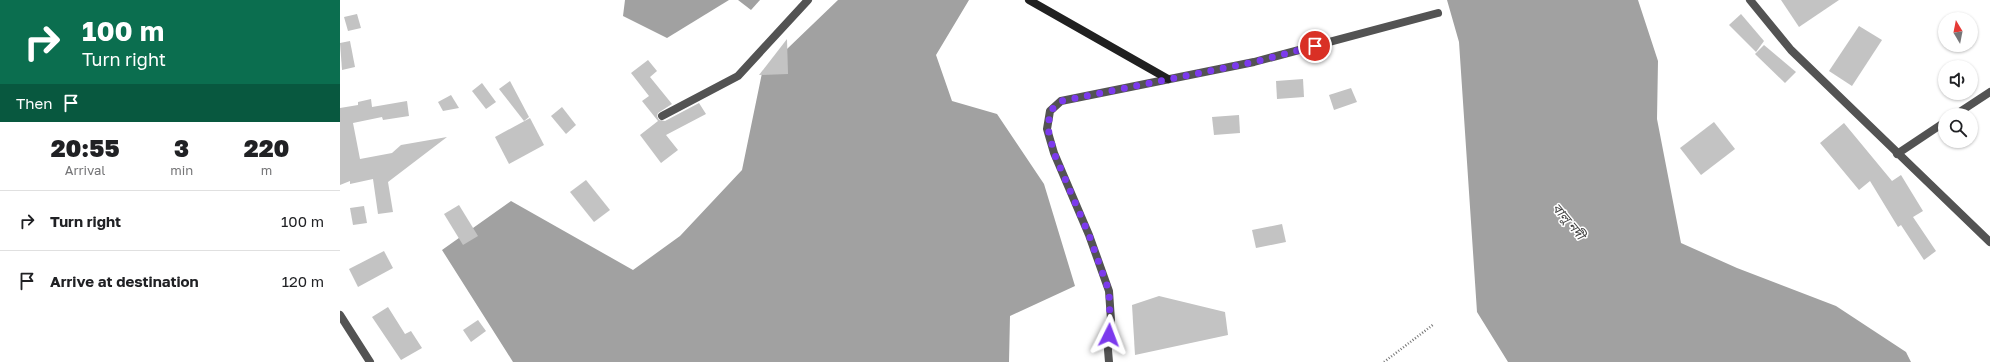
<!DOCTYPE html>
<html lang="en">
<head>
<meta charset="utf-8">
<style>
	:root { --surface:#fff; --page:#f2f2f2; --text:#202124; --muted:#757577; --line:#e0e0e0 }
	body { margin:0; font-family:"Golos Text","Noto Sans Bengali",sans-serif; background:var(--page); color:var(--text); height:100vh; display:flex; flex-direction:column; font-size:15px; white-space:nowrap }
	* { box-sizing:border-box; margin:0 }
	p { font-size:13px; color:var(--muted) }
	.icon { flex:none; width:22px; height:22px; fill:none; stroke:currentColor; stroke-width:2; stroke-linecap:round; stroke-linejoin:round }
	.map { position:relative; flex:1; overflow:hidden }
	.panel { display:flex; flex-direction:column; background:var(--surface); width:340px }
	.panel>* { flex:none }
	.banner { background:#0b6e4f; color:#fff; overflow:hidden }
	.needle { width:26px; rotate:350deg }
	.tools { position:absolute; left:1598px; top:12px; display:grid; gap:8px }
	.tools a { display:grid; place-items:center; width:40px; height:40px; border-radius:50%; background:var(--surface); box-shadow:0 1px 3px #0004; font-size:20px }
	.pin { position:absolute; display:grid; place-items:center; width:34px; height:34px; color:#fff; margin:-17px; border:2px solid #fff; border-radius:50%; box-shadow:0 1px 4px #0007 }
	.me { position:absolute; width:44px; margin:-22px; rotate:3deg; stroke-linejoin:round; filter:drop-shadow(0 0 3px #0008) }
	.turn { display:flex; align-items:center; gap:14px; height:84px; padding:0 16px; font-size:18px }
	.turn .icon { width:52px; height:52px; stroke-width:2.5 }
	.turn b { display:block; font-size:28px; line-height:34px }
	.then { display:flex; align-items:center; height:38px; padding:0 16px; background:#0003; gap:8px; font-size:15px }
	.eta { display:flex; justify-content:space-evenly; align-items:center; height:68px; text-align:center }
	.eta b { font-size:24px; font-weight:800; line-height:28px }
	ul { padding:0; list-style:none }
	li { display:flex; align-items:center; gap:12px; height:60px; padding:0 16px; border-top:1px solid var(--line) }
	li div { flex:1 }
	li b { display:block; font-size:15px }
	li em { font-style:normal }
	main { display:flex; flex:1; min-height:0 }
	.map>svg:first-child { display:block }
</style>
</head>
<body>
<main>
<section class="panel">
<div class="banner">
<div class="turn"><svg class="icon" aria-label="right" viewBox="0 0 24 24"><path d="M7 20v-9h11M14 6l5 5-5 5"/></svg><div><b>100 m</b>Turn right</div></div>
<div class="then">Then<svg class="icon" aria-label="arrive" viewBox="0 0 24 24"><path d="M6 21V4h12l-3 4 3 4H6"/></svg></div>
</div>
<div class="eta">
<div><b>20:55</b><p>Arrival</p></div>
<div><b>3</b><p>min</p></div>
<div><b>220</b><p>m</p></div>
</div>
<ul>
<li><svg class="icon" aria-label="right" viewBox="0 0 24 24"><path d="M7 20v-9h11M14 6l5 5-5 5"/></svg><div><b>Turn right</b></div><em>100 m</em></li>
<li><svg class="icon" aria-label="arrive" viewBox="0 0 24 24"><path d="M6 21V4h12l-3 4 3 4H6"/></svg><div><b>Arrive at destination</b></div><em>120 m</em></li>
</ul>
</section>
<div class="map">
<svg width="1650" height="362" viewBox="0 0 1650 362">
	<rect width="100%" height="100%" fill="#fff"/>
	<g fill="#a1a1a1">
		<polygon points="285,0 389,0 327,38 283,16"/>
		<polygon points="398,0 420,0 411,10"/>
		<polygon points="498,0 629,0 596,55 612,101 657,114 704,184 735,286 670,316 669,362 173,362 102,250 171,201 293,270 340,236 402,170 422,73"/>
		<polygon points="1107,0 1298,0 1318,61 1317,119 1341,243 1397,268 1496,306 1566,352 1571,362 1168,362 1137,312 1119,42"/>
	</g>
	<g fill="#c3c3c3">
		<polygon points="1441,0 1499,0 1459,27"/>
		<polygon points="17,14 21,28 8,31 4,17"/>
		<polygon points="1401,14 1424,41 1416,52 1389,25"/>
		<polygon points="1519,26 1542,40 1512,86 1489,71"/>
		<polygon points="447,39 448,74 419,75"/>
		<polygon points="10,41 15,67 2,70 0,43"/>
		<polygon points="1424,45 1456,72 1445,83 1415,54"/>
		<polygon points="308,60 317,71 310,77 332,104 318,113 317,116 319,120 325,121 359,103 366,114 326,135 338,150 321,163 300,135 318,121 302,101 309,96 291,73"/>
		<polygon points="963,79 964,97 937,99 936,81"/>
		<polygon points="170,81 189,117 184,121 159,89"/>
		<polygon points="142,83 156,102 146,109 132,91"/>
		<polygon points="1011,88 1017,102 994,110 989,95"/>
		<polygon points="111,95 119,108 103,111 98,102"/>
		<polygon points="31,99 32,107 67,101 69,116 43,120 42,117 13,123 20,159 52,153 61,145 107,137 48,182 53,212 38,214 33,179 10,184 10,181 0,185 0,108 18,105 18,102"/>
		<polygon points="222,107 236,125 226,134 211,116"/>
		<polygon points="899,115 900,133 874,135 872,117"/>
		<polygon points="190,118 204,145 169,164 155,137"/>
		<polygon points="1374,122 1395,149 1361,175 1340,148"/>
		<polygon points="1504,123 1552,181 1561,175 1583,211 1573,217 1596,251 1584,260 1561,225 1558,227 1530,181 1519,190 1480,143"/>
		<polygon points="246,180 270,210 254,222 230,192"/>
		<polygon points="119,205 138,236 123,245 104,214"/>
		<polygon points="24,206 27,223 13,225 10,208"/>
		<polygon points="942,224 946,242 916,248 912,230"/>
		<polygon points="44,251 53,268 18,287 9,269"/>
		<polygon points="819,296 885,312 888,335 795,355 792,305"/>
		<polygon points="48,307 65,334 71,331 82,348 61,360 32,317"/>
		<polygon points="138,320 146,331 131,342 123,330"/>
	</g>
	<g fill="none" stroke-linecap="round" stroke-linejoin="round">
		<polyline stroke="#757575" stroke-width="2.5" stroke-dasharray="1 2" stroke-linecap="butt" points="1044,362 1094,324"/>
		<g stroke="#535353" stroke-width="8">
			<polyline points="1410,0 1451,50 1650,242"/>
			<polyline points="1615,115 1650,92"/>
			<polyline points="322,116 398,76 468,0"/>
			<polyline points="1557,154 1605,122"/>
			<polyline points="0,315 30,362"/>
			<polyline points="769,362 768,350 771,320 769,291 749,235 714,153 707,129 710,111 721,101 914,62 1098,13"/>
		</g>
		<polyline stroke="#202020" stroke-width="8" points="689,0 828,79"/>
	</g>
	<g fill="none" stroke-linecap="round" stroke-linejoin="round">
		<polyline stroke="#7c3aed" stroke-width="7" stroke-dasharray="0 12.6" points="769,335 770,320 769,291 749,235 714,153 708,129 710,111 721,101 914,62 975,46"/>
	</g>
	<g text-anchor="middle" stroke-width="3" stroke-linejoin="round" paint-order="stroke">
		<g font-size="13" font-style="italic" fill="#424242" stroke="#fff">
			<text transform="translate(1229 221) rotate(50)" y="5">বালু নদী</text>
		</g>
	</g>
</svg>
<div class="tools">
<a><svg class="needle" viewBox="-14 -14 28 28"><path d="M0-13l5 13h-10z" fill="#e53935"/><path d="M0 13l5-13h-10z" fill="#757577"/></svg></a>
<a><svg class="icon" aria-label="sound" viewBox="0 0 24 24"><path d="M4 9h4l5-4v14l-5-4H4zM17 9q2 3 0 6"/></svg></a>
<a><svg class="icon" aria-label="search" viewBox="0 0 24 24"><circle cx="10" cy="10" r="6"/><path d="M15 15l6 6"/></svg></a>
</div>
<div class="pin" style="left:975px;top:46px;background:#d93025"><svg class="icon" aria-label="arrive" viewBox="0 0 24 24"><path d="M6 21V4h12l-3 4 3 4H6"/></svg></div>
<svg class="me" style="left:769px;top:335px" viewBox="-20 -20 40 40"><path d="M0-17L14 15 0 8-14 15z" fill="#7c3aed" stroke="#fff" stroke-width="4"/></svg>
</div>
</main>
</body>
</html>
